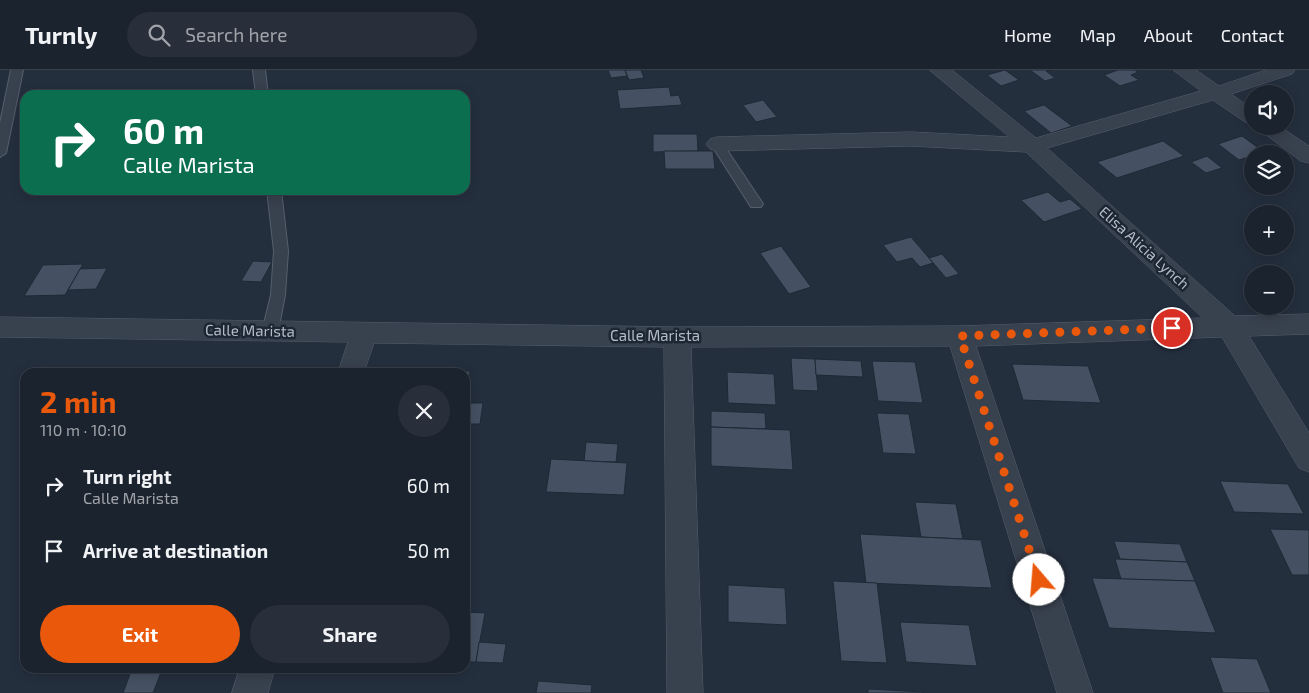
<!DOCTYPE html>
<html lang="en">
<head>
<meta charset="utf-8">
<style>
	:root { --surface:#1b232e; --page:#282f3a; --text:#f1f3f6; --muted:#a0a4aa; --line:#39404a; --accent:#ea580c }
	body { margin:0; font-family:"Exo 2",sans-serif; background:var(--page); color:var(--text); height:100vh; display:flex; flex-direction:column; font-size:19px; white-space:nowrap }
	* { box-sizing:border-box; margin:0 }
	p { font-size:16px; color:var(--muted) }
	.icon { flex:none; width:28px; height:28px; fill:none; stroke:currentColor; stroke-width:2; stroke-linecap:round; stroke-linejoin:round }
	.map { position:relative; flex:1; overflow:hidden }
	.details { position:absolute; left:20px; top:298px; width:450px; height:305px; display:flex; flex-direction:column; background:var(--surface); border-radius:15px; box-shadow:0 2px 12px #0003,0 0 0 1px var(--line) }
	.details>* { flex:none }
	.top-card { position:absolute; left:20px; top:20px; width:450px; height:105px; border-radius:15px; box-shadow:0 2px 12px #0003,0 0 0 1px var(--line); background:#0b6e4f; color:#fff; overflow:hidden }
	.fabs { position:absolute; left:1244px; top:15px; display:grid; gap:10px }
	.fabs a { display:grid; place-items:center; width:50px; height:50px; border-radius:50%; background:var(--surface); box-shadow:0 2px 12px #0003,0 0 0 1px var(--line); font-size:25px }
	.pin { position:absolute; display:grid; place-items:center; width:42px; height:42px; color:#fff; margin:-21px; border:2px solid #fff; border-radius:50%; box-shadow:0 1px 5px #0007 }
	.me { position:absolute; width:55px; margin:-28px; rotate:342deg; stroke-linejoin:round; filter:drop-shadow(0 0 4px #0008) }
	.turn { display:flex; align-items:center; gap:18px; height:105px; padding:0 20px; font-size:22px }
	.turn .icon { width:65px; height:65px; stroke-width:2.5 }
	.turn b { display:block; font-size:35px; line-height:42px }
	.round { display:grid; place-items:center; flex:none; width:52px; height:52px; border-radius:26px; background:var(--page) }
	.head { display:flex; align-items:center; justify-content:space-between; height:85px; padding:0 20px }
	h1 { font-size:30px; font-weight:700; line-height:38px; color:var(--accent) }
	.action { display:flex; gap:10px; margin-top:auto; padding:10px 20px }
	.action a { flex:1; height:58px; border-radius:30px; background:var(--accent); color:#fff; font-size:20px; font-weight:700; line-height:58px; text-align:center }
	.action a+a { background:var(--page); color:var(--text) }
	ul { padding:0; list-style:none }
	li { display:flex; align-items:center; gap:15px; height:65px; padding:0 20px }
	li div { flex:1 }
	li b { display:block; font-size:19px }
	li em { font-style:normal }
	header { display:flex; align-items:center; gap:30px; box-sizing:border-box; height:70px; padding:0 25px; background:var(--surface); border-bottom:1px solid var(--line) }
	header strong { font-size:24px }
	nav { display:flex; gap:28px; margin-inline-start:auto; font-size:18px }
	.search { width:350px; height:45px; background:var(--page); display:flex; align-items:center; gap:12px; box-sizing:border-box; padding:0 18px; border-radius:28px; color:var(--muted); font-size:19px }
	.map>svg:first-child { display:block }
</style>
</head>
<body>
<header>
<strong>Turnly</strong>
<div class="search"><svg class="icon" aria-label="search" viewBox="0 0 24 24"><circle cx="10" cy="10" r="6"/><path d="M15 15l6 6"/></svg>Search here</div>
<nav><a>Home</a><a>Map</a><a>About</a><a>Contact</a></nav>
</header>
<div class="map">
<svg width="1309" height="623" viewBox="0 0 1309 623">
	<rect width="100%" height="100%" fill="#242f3e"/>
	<g fill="#455162" stroke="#1f2835">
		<polygon points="608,0 625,0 627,6 611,8"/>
		<polygon points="625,0 641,0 644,8 629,10"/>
		<polygon points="1005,0 1019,10 1001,16 987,5"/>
		<polygon points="1030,0 1051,0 1046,1 1055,8 1045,11"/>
		<polygon points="1118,0 1135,0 1138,2 1131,5 1139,10 1120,16 1104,5"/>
		<polygon points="669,17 671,26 679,25 682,35 620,39 617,20"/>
		<polygon points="763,30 777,47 756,52 743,35"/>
		<polygon points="1044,35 1072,56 1051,63 1024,41"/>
		<polygon points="653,64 697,64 698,81 653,82"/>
		<polygon points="1242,66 1264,82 1239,90 1218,74"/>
		<polygon points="1163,71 1184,86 1117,108 1097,92"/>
		<polygon points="664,81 713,81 715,99 665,99"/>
		<polygon points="1207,86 1222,98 1206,103 1191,92"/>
		<polygon points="1048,122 1060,132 1070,129 1082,139 1044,152 1021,130"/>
		<polygon points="911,167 929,188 933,193 920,197 912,188 897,192 883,175"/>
		<polygon points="781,176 811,217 789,224 760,183"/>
		<polygon points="942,184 959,204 946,208 929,188"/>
		<polygon points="253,191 272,192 261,212 241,211"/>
		<polygon points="83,194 65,225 24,226 43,195"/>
		<polygon points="107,198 96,219 68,220 80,199"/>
		<polygon points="791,288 815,289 818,321 793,320"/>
		<polygon points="815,289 861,291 863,307 816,305"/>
		<polygon points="872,291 915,292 923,333 878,331"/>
		<polygon points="1012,294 1088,296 1101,333 1023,330"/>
		<polygon points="429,301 470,301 465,332 465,302"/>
		<polygon points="727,302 774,304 776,335 728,333"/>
		<polygon points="465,333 483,333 480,354 465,354"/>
		<polygon points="711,341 765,343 766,359 711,357"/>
		<polygon points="877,343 909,344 916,384 883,383"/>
		<polygon points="711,357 790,360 793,400 711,396"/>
		<polygon points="586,372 618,374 616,392 584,391"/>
		<polygon points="551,389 627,393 624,425 546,422"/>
		<polygon points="1220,411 1288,414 1304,444 1234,442"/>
		<polygon points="915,432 956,434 963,469 921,467"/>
		<polygon points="1270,459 1309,460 1309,505 1292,505"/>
		<polygon points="860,464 981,470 992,518 866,513"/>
		<polygon points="1114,471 1180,474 1187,492 1120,489"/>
		<polygon points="1115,489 1187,492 1195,511 1121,509"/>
		<polygon points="1092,508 1195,511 1216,563 1109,558"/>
		<polygon points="833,511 877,513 887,593 841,591"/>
		<polygon points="728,515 785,518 787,555 728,552"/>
		<polygon points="467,542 485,543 476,592 465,592"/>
		<polygon points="900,552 969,555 977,596 906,592"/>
		<polygon points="479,572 506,574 503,593 476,592"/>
		<polygon points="1210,587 1257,589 1271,623 1223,623"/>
		<polygon points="123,598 174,598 173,600 121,601"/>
		<polygon points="162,600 153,623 123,623 131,601"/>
		<polygon points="538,611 592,615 591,623 536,623"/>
		<polygon points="868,619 923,622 923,623 868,623"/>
	</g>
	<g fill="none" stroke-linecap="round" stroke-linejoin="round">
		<g stroke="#565f6c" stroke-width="2">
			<g id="service">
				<polygon points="11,0 23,0 6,83 0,87 0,53"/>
				<polygon points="253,0 265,0 268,25 256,25"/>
				<polygon points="717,70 721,71 763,134 761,137 751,137 711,74"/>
				<polygon points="267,120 281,120 288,181 285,225 278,262 275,266 270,268 265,266 262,262 271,225 274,181"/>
			</g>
		</g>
		<g stroke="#565f6c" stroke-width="1">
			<g id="minor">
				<polygon points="930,0 952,0 1036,68 1201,21 1173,0 1196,0 1219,16 1266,0 1295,0 1292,4 1231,24 1252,39 1252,54 1245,52 1213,30 1047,78 1235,246 1309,244 1309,264 1249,266 1309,363 1309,402 1299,398 1222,267 976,276 1093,623 1057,623 950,276 691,277 703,623 667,623 664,277 374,273 364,302 338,302 348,272 0,267 0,247 677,257 960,256 1203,248 1026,82 911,76 717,81 710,79 706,74 710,69 717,67 911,62 1009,67"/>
				<polygon points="1255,56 1279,56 1309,76 1309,93 1301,91"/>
				<polygon points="240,598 275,598 268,623 232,623"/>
			</g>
		</g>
		<use href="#service" fill="#38414e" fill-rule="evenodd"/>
		<use href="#minor" fill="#38414e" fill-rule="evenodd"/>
	</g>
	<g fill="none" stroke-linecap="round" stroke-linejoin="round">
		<polyline stroke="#ea580c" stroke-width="9" stroke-dasharray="0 16.2" points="1039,510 960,266 1172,258"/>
	</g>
	<g text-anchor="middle" stroke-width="5" stroke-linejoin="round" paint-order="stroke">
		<g font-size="15" fill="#b4bcc9" stroke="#1d2633">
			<text transform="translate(1144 178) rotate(42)" y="5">Elisa Alicia Lynch</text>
			<text transform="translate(250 261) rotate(1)" y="5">Calle Marista</text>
			<text x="655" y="271">Calle Marista</text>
		</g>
	</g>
</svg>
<div class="fabs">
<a><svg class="icon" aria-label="sound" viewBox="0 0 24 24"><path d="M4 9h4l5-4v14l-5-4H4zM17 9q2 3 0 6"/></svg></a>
<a><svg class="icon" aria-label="layers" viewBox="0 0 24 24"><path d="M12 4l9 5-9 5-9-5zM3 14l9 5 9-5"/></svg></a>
<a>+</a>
<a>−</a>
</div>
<div class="pin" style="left:1172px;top:258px;background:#d93025"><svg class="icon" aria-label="arrive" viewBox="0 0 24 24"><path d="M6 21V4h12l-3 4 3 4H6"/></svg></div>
<svg class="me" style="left:1039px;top:510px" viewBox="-20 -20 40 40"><circle r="19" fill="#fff"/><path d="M0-13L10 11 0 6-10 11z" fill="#ea580c"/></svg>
<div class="top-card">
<div class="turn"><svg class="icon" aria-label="right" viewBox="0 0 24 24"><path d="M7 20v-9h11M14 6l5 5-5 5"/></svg><div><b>60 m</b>Calle Marista</div></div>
</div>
<section class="details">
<div class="head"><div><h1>2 min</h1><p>110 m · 10:10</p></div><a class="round"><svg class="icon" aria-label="close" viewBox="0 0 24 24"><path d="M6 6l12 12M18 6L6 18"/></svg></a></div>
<ul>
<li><svg class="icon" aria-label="right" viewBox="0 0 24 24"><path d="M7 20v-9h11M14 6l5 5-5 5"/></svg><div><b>Turn right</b><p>Calle Marista</p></div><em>60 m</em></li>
<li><svg class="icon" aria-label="arrive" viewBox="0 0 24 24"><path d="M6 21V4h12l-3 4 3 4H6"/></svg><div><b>Arrive at destination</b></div><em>50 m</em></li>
</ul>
<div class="action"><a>Exit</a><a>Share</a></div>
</section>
</div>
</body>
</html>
